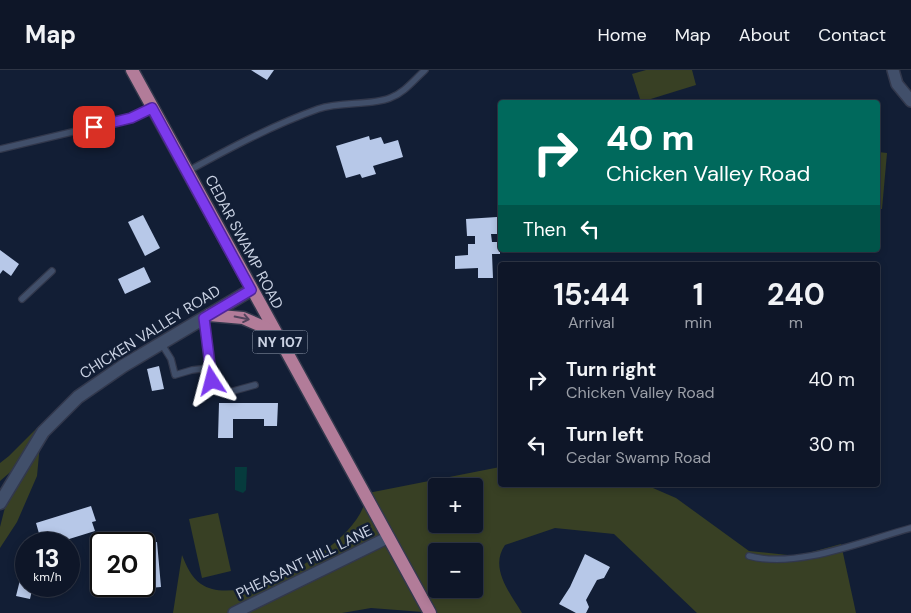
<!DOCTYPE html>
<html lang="en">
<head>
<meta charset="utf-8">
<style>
	:root { --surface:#0e1628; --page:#171f30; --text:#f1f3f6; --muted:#9b9fa8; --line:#2e3545 }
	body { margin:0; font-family:"DM Sans",sans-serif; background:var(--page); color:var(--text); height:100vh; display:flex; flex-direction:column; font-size:19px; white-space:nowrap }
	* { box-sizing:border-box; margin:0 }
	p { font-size:16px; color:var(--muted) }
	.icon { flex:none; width:28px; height:28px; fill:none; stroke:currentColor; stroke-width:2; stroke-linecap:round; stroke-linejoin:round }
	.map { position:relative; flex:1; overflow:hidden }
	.side { position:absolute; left:498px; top:192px; width:382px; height:225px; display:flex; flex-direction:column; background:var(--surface); border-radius:5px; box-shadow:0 2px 8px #0003,0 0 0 1px var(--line) }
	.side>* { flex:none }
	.guide { position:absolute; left:498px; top:30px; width:382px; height:152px; border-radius:5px; box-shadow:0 2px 8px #0003,0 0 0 1px var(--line); background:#00695c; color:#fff; overflow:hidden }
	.fabs { position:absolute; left:428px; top:408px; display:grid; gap:10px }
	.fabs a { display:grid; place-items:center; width:55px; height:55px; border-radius:5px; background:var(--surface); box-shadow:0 2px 8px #0003,0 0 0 1px var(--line); font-size:25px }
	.speed { position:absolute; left:15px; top:462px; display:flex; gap:10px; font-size:25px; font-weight:700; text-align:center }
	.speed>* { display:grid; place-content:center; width:65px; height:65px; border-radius:50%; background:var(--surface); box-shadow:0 2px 8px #0003,0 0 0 1px var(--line); line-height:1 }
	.speed small { font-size:12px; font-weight:400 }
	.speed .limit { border:2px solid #111; border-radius:8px; background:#fff; color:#111 }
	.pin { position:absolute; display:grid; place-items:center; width:42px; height:42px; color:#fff; margin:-21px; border-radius:10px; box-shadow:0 2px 8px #0006 }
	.me { position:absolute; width:55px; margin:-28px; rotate:351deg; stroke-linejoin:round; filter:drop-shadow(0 0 4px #0008) }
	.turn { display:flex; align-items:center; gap:18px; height:105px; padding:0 25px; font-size:22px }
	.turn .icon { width:65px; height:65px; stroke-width:2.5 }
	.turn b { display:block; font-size:35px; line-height:42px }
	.then { display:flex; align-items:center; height:48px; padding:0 25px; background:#0003; gap:10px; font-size:19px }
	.eta { display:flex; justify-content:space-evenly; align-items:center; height:85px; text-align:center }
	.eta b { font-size:30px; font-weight:700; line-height:35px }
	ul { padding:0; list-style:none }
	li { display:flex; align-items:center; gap:15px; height:65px; padding:0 25px }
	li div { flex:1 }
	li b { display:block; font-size:19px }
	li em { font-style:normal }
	header { display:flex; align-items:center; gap:30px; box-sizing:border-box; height:70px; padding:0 25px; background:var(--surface); border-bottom:1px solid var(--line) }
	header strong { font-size:24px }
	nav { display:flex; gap:28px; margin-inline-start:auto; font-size:18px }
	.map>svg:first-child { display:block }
</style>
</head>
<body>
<header>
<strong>Map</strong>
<nav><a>Home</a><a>Map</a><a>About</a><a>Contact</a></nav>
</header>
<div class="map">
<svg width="911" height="543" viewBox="0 0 911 543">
	<rect width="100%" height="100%" fill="#121e35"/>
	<g fill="#384024" fill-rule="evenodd">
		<polygon points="646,0 692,0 696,15 641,32 632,4"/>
		<polygon points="878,82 887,83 882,139 878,139"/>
		<polygon points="42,353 37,406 17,452 0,478 0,457 15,398 0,411 0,393 9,386"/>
		<path d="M 500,397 L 500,415 L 646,415 L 676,428 L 749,481 L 797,486 L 841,474 L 856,543 L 697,543 L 614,464 L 555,458 L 505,475 C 489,498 510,523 522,543 L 430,543 L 363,424 ZM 436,416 L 474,416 L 474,454 L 436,454 ZM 436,481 L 474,481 L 474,519 L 436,519 Z"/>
		<path d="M 365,430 L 423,542 L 371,538 L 342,543 L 173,543 L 182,485 C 186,495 191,507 201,514 C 241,542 359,474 365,430 Z"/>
		<polygon points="218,443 231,501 202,508 189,449"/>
	</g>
	<polygon fill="#063b3d" points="235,397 247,397 246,420 243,423 235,420"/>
	<g fill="#b7c8e8">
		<polygon points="251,0 274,0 267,10"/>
		<polygon points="369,66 370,70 381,67 384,74 398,70 403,87 373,96 376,104 362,108 360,104 346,108 336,76"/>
		<polygon points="143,145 160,178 145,186 128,152"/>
		<polygon points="497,147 498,164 491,164 492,172 500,172 500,184 492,184 493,208 478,208 478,198 455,199 455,186 468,185 468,174 475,174 475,166 467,166 466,149"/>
		<polygon points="0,180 19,194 11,206 3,200 0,204"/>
		<polygon points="144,197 151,212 125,224 118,209"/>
		<polygon points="159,296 164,319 152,321 147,299"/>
		<polygon points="219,333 278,333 277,356 264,356 264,349 233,349 233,368 218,368"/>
		<polygon points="91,436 96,451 92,452 95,461 53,474 42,474 36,453"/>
		<polygon points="157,472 161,517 137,519 137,516 144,516 144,473"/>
		<polygon points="21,476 26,477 26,516 33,516 30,529 16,526 23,498 16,496"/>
		<polygon points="585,484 610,497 604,508 597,510 586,530 589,537 586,543 576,543 559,534 570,517"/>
	</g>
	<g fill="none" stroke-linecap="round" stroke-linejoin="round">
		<g stroke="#32384c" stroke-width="8">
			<g id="lane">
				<polyline points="0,79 131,48 152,38"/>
				<path d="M 188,101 C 230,78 273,55 318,39 C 341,31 370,36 390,28 C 404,23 414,10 425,0"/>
				<polyline points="22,229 52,201"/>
				<polyline points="204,247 212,311 226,323 255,315"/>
				<polyline points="161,273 171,289 175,305 192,300 209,298"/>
				<path d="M 749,486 C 797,499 863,471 911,458"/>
			</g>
		</g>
		<g stroke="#32384c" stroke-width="14">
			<g id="street">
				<polyline points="893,0 897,14 911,31"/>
				<polyline points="234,543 387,468"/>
			</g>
		</g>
		<g stroke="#32384c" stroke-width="15">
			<polyline id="secondary" points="0,433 43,362 78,327 123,296 251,220"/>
		</g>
		<g stroke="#32384c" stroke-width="15">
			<g id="primary">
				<polyline points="132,0 430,543"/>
				<polyline points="209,245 243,248 273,261"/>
			</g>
		</g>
		<use href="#lane" stroke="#414f6a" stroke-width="5.5"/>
		<use href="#street" stroke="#414f6a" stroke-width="11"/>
		<use href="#secondary" stroke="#414f6a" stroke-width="12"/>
		<use href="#primary" stroke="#b27c99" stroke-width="12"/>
	</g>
	<defs><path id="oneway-shaft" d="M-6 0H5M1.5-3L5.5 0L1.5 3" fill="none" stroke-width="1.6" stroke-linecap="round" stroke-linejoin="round" transform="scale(1.25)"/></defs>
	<use stroke="#52445d" href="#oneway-shaft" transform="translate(242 248) rotate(11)"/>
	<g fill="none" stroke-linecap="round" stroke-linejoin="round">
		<g stroke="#51269a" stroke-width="12">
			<polyline id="route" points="94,57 131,48 152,38 251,220 204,248 212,311"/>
		</g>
		<use href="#route" stroke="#7c3aed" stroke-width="9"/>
	</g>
	<g text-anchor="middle" stroke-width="5" stroke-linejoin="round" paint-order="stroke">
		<rect fill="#121e35" stroke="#939caf" stroke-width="1" x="252.5" y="260.5" width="55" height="23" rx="4"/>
		<g font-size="14" font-weight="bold" fill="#cad2e3">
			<text x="280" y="277">NY 107</text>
		</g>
		<g font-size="15" fill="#cad2e3" stroke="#121e35">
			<text transform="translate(244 172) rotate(62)" y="5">CEDAR SWAMP ROAD</text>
			<text transform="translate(150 262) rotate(-32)" y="5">CHICKEN VALLEY ROAD</text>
			<text transform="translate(304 492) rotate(-26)" y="5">PHEASANT HILL LANE</text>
		</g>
	</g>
</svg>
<div class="fabs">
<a>+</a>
<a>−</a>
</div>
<div class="speed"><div>13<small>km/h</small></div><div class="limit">20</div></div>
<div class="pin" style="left:94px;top:57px;background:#d93025"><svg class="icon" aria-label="arrive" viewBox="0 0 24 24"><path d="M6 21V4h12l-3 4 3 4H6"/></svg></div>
<svg class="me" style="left:212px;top:311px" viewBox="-20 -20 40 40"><path d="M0-17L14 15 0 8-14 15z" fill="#7c3aed" stroke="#fff" stroke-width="4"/></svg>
<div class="guide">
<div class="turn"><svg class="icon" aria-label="right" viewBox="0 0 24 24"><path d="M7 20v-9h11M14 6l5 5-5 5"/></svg><div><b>40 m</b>Chicken Valley Road</div></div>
<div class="then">Then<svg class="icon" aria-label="left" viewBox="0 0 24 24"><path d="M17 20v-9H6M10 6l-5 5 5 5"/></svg></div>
</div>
<section class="side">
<div class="eta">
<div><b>15:44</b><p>Arrival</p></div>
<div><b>1</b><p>min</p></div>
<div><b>240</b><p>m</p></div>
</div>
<ul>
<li><svg class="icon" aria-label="right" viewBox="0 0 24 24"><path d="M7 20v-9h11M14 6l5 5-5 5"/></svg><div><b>Turn right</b><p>Chicken Valley Road</p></div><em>40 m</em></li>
<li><svg class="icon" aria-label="left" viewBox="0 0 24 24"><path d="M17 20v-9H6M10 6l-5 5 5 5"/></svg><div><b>Turn left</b><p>Cedar Swamp Road</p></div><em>30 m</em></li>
</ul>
</section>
</div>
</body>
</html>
